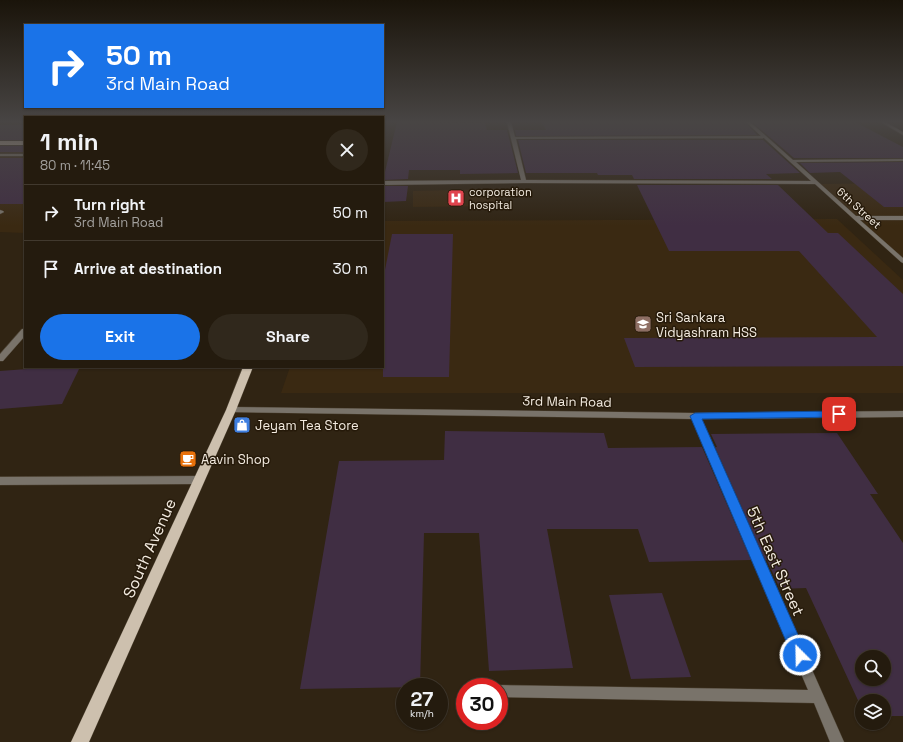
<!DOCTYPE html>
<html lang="en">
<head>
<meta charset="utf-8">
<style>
	:root { --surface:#241b0e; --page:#30281c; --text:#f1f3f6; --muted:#a3a19e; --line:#41392e; --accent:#1a73e8 }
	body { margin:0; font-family:"Space Grotesk",sans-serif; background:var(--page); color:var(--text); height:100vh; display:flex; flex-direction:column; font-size:15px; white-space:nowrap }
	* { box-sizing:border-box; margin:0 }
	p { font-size:13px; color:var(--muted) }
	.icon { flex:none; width:22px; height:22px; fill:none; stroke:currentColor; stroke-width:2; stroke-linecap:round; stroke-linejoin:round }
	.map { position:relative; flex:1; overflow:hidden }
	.panel { position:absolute; left:24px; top:116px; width:360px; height:252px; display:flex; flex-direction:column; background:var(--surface); border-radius:0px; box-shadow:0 1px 3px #0004,0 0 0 1px var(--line) }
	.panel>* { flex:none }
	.guide { position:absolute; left:24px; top:24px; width:360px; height:84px; border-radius:0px; box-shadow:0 1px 3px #0004,0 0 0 1px var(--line); background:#1a73e8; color:#fff; overflow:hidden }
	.fabs { position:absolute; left:855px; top:650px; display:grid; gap:8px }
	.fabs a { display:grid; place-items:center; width:36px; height:36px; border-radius:50%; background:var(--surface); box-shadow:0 1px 3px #0004,0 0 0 1px var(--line); font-size:20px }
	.speed { position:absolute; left:396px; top:678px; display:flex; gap:8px; font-size:20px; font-weight:700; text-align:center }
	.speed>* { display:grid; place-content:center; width:52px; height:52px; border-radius:50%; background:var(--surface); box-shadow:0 1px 3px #0004,0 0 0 1px var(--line); line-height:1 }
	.speed small { font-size:10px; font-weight:400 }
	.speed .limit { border:6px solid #d22; background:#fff; color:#111 }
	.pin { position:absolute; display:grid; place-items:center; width:34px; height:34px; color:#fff; margin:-17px; border-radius:8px; box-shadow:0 2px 6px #0006 }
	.me { position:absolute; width:44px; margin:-22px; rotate:337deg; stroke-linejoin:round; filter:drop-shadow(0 0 3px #0008) }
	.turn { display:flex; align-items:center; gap:14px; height:84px; padding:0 16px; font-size:18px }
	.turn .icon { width:52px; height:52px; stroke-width:2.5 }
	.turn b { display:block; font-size:28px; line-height:34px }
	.round { display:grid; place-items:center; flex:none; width:42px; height:42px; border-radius:21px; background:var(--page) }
	.summary { display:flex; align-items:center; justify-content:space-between; height:68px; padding:0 16px }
	h1 { font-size:24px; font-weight:700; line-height:30px }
	.action { display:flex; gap:8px; margin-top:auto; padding:8px 16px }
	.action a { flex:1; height:46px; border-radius:24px; background:var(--accent); color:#fff; font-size:16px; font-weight:700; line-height:46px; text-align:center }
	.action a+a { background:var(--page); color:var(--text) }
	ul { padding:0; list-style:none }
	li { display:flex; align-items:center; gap:12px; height:56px; padding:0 16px; border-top:1px solid var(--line) }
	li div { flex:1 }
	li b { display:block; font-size:15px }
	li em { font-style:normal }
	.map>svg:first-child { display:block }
</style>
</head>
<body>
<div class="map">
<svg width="903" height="742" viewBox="0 0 903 742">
	<rect width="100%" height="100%" fill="#302413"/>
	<g fill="#3a2912">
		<polygon points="0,150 25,150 25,233 0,232"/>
		<polygon points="903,183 903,258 821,184"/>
		<polygon points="496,189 501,206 413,207 413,191"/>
		<polygon points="837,219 903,280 903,393 281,393 290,367 383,367 383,221"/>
	</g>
	<g fill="#402e43" fill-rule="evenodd">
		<polygon points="397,122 485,123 487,130 507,130 518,173 460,174 460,170 409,170 408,179 383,180"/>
		<polygon points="542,122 745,122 757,135 516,136 515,130 546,130"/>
		<polygon points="752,122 855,122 903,147 903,158 794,158"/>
		<rect x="0" y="125" width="25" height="15"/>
		<polygon points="518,140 763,140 800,173 766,174 772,179 634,179 632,175 598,175 597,173 526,173"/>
		<rect x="0" y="146" width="25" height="6"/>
		<rect x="0" y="158" width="25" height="46"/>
		<polygon points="903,162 903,207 884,207 840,172 810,173 800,163"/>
		<polygon points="637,185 778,185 828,233 838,233 903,294 903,366 635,367 624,338 877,337 799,251 669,251"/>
		<polygon points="383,186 408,186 406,201 383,202"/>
		<polygon points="392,234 453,234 449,377 383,377 383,280"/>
		<polygon points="54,367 80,367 62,404 0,409 0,371"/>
		<polygon points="445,431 604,433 608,448 702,447 751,560 649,562 638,529 547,529 573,668 489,671 479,533 424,533 420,687 300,689 339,461 444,460"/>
		<path d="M 837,433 L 878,494 L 870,494 L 903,543 L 903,716 L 884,716 L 884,701 L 862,701 L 862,709 L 806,588 L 780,589 L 767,560 L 765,560 L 715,447 L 717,447 L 711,434 ZM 862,657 L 884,657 L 884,679 L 862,679 Z"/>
		<polygon points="662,593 691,677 631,679 609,595"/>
	</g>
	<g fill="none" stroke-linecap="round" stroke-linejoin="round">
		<g stroke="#4b4030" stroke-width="1">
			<g id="lane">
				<rect x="0" y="154" width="25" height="2"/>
				<polygon points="0,210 3,211 4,212 0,214"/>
			</g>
		</g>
		<g stroke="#4b4030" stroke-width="1">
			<g id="street">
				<path d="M 507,122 L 511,122 L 515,137 L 761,136 L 746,122 L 750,122 L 793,160 L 903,159 L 903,161 L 796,162 L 856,216 L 903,216 L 903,220 L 860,220 L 903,258 L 903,263 L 901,262 L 815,184 L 524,183 L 383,185 L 383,181 L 521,180 ZM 764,138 L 811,181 L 526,180 L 516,139 Z"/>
				<polygon points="881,122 885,122 903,132 903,135"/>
				<polygon points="22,329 25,329 25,336 3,361 0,361 0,354"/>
				<polygon points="231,407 695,413 903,411 903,417 701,419 844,742 830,742 814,703 499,697 499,687 494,687 499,685 808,690 692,419 228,412 227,410"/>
				<polygon points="199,476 202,477 204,480 202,483 199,484 0,485 0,477"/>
			</g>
		</g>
		<g stroke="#4b4030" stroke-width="1">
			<g id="primary">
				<rect x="0" y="141" width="25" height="4"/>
				<polygon points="243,367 253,367 236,410 89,742 71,742 226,410"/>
			</g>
		</g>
		<use href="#lane" fill="#79736a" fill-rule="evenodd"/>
		<use href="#street" fill="#79736a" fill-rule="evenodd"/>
		<use href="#primary" fill="#cdc0ae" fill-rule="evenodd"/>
	</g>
	<linearGradient id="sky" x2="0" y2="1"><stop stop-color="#1a140a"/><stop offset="0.54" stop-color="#484544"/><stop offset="1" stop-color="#484544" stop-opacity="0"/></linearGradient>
	<rect width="903" height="226" fill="url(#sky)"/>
	<polygon fill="#1a73e8" stroke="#114b97" points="839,411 843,412 844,414 843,417 702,419 807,655 805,660 800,662 794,660 690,416 695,413"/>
	<defs>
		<g id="hospital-square" transform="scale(0.9)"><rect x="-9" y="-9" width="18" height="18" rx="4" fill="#e0444e" stroke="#261a0a"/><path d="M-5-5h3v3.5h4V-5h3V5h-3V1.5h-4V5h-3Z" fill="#fff"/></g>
		<g id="school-square" transform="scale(0.9)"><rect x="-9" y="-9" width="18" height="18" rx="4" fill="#8d6e63" stroke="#261a0a"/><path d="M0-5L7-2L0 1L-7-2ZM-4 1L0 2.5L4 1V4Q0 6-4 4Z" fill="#fff"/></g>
		<g id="shop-square" transform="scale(0.9)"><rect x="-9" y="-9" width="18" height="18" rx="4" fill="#3f7fe0" stroke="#261a0a"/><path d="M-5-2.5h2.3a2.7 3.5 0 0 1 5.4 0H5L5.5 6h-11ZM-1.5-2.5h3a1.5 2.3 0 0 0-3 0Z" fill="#fff"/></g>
		<g id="cafe-square" transform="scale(0.9)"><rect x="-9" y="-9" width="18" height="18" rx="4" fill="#e8710a" stroke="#261a0a"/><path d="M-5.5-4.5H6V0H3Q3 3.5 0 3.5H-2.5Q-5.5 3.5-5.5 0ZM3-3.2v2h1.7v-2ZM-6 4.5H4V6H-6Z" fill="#fff"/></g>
	</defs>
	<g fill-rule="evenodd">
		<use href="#hospital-square" x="456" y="198"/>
		<use href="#school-square" x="643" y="324"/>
		<use href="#shop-square" x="242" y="425"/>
		<use href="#cafe-square" x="188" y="459"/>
	</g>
	<g text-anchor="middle" stroke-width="3" stroke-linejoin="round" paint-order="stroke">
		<g font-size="11" fill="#f3ebe0" stroke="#261a0a" text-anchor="start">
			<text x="469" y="196">corporation<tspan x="469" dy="13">hospital</tspan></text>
		</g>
		<g font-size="11" fill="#f3ebe0" stroke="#261a0a">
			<text transform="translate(859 208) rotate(42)" y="4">6th Street</text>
		</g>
		<g font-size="13" fill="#f3ebe0" stroke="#261a0a" text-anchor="start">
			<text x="656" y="322">Sri Sankara<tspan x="656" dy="15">Vidyashram HSS</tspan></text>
			<text x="255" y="430">Jeyam Tea Store</text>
			<text x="201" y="464">Aavin Shop</text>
		</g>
		<g font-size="13" fill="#f3ebe0" stroke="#261a0a">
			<text transform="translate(567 401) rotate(1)" y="5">3rd Main Road</text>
		</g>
		<g font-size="16" fill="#f3ebe0" stroke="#261a0a">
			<text transform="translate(149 548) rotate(-66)" y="6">South Avenue</text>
			<text transform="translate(776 561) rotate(66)" y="6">5th East Street</text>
		</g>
	</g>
</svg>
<div class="fabs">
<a><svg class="icon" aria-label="search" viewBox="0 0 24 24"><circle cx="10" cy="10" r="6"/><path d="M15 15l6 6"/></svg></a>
<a><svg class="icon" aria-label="layers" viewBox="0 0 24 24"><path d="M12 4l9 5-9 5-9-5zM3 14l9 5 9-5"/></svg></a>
</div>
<div class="speed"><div>27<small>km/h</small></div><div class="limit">30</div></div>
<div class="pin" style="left:839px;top:414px;background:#d93025"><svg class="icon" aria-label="arrive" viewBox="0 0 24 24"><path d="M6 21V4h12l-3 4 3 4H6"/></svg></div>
<svg class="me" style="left:800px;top:655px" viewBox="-20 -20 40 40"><circle r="17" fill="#1a73e8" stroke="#fff" stroke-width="3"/><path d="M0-11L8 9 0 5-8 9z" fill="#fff"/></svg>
<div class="guide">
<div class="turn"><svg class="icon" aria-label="right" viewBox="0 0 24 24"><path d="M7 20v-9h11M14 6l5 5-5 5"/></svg><div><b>50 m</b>3rd Main Road</div></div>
</div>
<section class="panel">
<div class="summary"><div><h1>1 min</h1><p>80 m · 11:45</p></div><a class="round"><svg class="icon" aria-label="close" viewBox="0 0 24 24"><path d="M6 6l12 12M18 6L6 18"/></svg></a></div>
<ul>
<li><svg class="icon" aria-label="right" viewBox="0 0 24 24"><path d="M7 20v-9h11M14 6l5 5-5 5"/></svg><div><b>Turn right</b><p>3rd Main Road</p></div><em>50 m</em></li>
<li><svg class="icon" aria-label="arrive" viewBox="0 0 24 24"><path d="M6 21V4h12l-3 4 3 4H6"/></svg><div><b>Arrive at destination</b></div><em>30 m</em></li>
</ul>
<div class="action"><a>Exit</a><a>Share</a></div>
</section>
</div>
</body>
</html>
